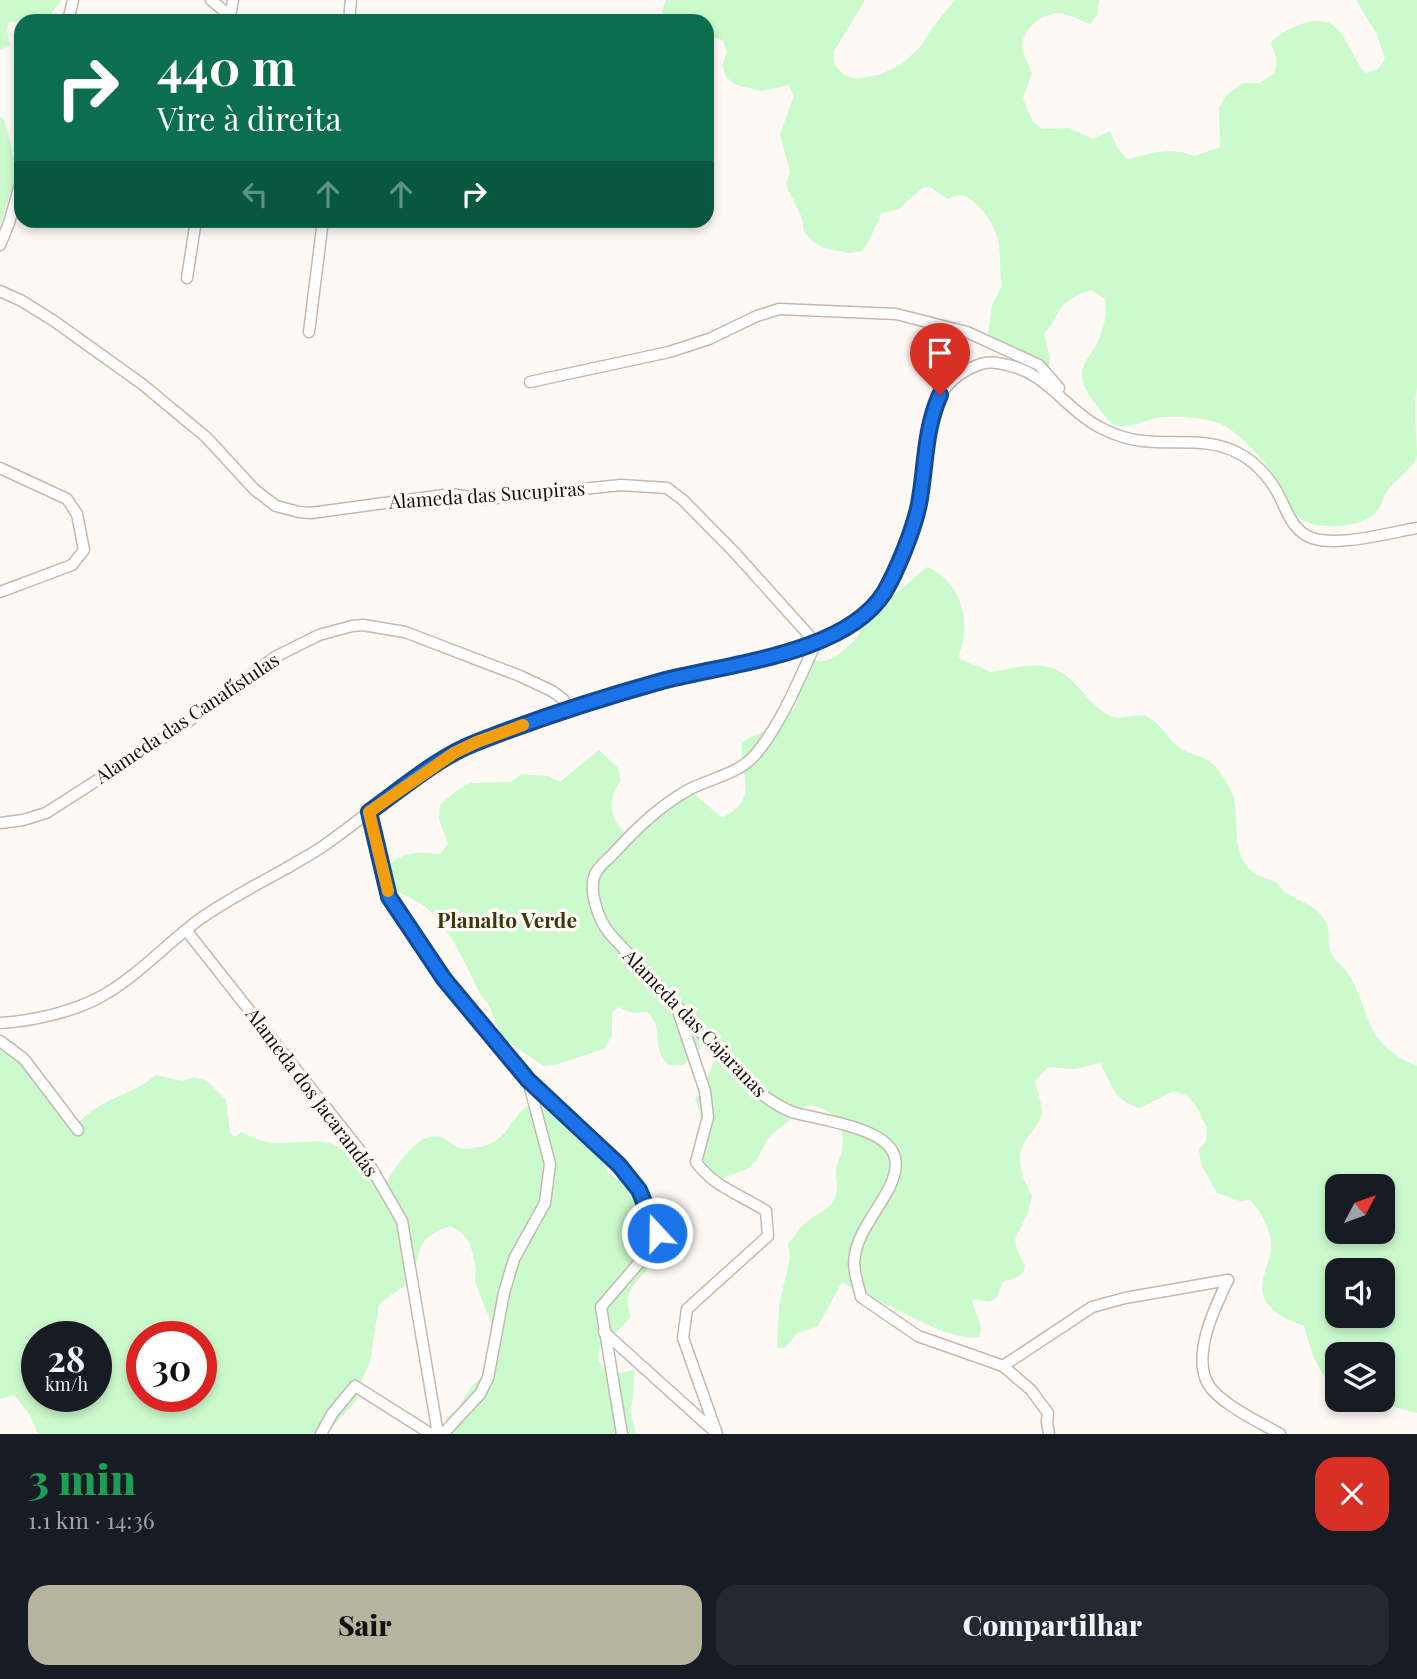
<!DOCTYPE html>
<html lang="pt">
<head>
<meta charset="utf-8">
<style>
	:root { --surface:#171b24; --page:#242831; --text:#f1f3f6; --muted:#9ea1a6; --accent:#b6b39e }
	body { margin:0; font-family:"Playfair Display",serif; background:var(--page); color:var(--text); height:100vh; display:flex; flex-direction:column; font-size:26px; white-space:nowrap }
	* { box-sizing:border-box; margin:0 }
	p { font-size:23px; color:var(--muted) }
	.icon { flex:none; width:38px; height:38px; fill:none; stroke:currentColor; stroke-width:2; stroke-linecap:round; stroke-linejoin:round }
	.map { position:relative; height:1434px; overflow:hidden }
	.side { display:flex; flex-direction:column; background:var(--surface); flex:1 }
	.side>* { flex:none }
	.hud { position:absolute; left:14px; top:14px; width:700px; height:214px; border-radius:21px; box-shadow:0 4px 10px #0003; background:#0b6e4f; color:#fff; overflow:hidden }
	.needle { width:46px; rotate:49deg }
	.buttons { position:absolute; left:1325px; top:1174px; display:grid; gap:14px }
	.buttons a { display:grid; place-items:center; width:70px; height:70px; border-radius:14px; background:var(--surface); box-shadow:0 4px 10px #0003; font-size:35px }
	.speed { position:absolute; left:21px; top:1321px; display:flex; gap:14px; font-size:35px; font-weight:700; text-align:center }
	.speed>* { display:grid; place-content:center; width:91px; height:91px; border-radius:50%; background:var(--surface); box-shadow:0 4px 10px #0003; line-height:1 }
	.speed small { font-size:18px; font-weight:400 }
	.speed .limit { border:10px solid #d22; background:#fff; color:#111 }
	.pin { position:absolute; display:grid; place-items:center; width:60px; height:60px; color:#fff; margin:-72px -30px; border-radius:50% 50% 50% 0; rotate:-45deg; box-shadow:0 0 7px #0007 }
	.pin .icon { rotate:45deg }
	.me { position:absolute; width:77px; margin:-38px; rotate:339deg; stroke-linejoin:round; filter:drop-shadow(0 0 5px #0008) }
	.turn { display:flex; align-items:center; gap:24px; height:147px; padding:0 28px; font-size:32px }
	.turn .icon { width:91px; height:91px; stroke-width:2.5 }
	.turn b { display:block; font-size:49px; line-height:60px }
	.lanes { display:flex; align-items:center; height:66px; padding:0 28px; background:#0003; justify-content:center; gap:35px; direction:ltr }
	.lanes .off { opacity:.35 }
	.round { display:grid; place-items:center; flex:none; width:74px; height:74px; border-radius:21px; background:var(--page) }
	.headline { display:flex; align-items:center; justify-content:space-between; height:119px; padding:0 28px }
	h1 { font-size:42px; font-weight:800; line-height:52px; color:#1e9e55 }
	.button { display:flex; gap:14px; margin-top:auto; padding:14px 28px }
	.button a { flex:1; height:80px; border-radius:21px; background:var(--accent); color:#111; font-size:28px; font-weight:800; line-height:80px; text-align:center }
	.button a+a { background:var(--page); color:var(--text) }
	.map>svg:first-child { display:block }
</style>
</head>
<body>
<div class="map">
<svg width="1417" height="1434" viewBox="0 0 1417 1434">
	<rect width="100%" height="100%" fill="#fef9f5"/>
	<g fill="#cbfacd" fill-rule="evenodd">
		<polygon points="0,0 61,0 47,20 39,16 28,20 9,22 7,32 10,46 0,50"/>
		<path d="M 666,0 L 865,0 L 833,53 L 835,65 L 843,74 L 855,79 L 879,75 L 902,64 L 920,47 L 933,27 L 955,0 L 1099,0 L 1097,15 L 1090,24 C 1081,21 1073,16 1064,14 C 1046,9 1021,29 1022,48 C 1023,55 1029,65 1032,73 L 1023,99 L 1033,122 L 1042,129 L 1069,128 L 1093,139 L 1110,131 L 1117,147 L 1127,159 C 1151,154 1171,146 1194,156 L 1220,147 L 1219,107 L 1226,96 L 1242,83 L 1259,83 L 1274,74 C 1278,62 1277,56 1271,45 L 1272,41 C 1288,28 1321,10 1338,30 C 1349,42 1354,60 1365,73 L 1378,69 L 1385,59 L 1377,35 L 1356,0 L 1417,0 L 1417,387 C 1413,408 1417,436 1417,456 C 1414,467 1400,476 1393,484 C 1385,491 1383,503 1377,511 C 1363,529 1314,531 1298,517 C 1286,506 1285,492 1277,480 C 1268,464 1241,435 1225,426 C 1212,418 1172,415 1157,418 C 1140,421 1128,431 1111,423 C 1101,410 1084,394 1082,377 C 1081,365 1089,357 1095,347 C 1103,332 1108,316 1105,299 L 1092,290 C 1081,292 1068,299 1061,308 C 1054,316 1053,327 1044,333 L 1050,358 L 1049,371 L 1036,375 C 1016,365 1003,350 988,333 L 992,305 L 1002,286 C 999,270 1001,255 998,240 C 995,224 979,202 964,196 C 958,194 953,197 948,199 L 930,187 L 922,188 L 900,208 L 881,214 L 869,241 L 862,251 L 848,253 L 824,248 L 813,242 L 804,232 L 802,218 L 786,185 L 790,172 L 780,134 L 794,95 L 788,85 L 762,91 L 736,85 L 726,77 L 722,65 L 727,52 L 723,41 L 707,34 L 707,21 L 664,21 L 662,10 Z"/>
		<polygon points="0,115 4,121 9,136 16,169 15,180 0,225"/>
		<path d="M 927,567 C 963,583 972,623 958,657 C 968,665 979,664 990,672 C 1009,670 1029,662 1048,667 C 1073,672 1084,700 1105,713 C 1121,724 1129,712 1145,716 C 1159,721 1166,736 1176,745 C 1193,760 1207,750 1223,777 C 1226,782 1231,789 1233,795 C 1240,821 1230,850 1251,871 C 1259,878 1267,877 1275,882 C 1280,885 1282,891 1286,893 C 1302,903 1319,906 1327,925 C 1330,933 1328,943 1330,951 C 1333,959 1342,965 1347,972 C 1374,1015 1361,1042 1417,1066 L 1417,1413 L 1368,1400 L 1382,1400 L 1382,1354 L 1337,1354 L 1337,1386 C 1317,1377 1310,1346 1304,1326 C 1292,1321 1275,1315 1267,1303 C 1255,1285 1269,1268 1271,1250 C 1273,1233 1262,1212 1250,1200 L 1240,1201 L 1217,1193 L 1201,1164 L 1199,1150 L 1206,1141 L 1207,1128 L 1196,1106 L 1187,1096 L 1174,1091 L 1139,1108 C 1112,1099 1113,1086 1100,1063 L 1075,1069 L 1048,1067 L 1035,1081 C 1037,1093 1045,1107 1040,1119 C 1036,1128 1028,1135 1024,1143 C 1014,1160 1024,1181 1032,1196 L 1027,1215 L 1015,1239 L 1017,1250 L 1025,1266 L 1024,1271 L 1020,1276 L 1003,1282 C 996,1300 995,1305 976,1299 L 972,1300 C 974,1313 985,1324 979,1337 C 958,1340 930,1326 912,1317 C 889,1304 864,1297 842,1282 L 818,1326 L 797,1333 L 785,1348 L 777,1348 L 779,1306 L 790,1258 L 788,1244 C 795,1236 800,1226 809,1220 C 817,1213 829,1210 834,1200 C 840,1189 835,1181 836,1169 C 837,1162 841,1156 842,1149 C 847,1124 831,1107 808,1105 L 769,1137 L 756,1161 L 747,1169 L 723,1178 C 698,1165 703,1154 702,1131 C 702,1120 699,1109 695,1099 C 705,1088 706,1081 711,1068 C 714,1061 717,1060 717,1052 L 705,1044 L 683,1065 L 669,1065 C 648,1046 667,1031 647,1012 L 632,1013 L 618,1007 L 612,1013 L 612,1035 L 604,1049 L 555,1065 L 544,1066 L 496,1034 L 499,1031 C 495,1023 493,1013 489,1006 C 487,1001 482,998 480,993 C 466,965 451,930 428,909 C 409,892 387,898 390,864 C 406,850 421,853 440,854 L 448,844 L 439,819 L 440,805 L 459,789 L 471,783 L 511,782 L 521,774 L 547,776 L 560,782 L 599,750 L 617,767 L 621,780 C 604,804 611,823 633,839 L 682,799 L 693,793 L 722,818 C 761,798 739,776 742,742 L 774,726 L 796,706 L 798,692 L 812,660 L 825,661 L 837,656 L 856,639 L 869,616 ZM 1337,1186 L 1382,1186 L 1382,1232 L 1337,1232 ZM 1337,1270 L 1382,1270 L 1382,1316 L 1337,1316 Z"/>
		<path d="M 13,1040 L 75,1128 C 93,1100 132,1096 156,1075 L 182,1081 L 194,1077 L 207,1081 L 226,1100 L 230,1133 L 235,1137 L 241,1132 C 247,1135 255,1139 262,1141 C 282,1146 303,1140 324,1142 C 337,1144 348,1153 362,1154 L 365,1176 L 376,1183 L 388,1180 C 398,1164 420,1128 443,1138 C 450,1142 455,1147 462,1149 C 475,1148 489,1147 499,1138 C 514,1125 517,1107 538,1101 C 569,1130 591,1129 609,1174 C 618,1179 629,1183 638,1189 C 655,1201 662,1224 667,1242 C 661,1253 655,1262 646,1271 C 632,1286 622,1294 631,1317 L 617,1332 L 605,1336 L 599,1348 L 598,1361 L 607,1372 L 620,1373 L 635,1370 C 633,1382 634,1403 630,1411 L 636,1434 L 448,1434 L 446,1430 L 447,1417 L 458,1408 L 471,1387 L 490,1369 L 493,1328 L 475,1282 L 476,1268 L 470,1243 L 461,1232 L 450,1226 C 414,1239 422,1249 412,1280 L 379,1304 L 370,1362 L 359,1386 L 356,1401 L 326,1434 L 38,1434 L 30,1415 L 14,1395 L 0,1399 L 0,1047 ZM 37,1337 L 96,1337 L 96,1396 L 37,1396 ZM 142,1337 L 201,1337 L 201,1396 L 142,1396 Z"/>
	</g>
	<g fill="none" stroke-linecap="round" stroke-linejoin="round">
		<g stroke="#c4b9b0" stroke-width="13">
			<g id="minor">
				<polyline points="211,0 236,21"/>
				<polyline points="68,21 73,0"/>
				<polyline points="229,21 233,0"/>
				<polyline points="349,21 351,0"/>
				<polyline points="0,245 9,223 21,181"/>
				<polyline points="187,278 196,220"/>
				<path d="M 0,291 L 22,301 L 54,321 L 142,384 L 206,437 L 255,490 L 276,506 L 299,512 L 311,513 L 451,494 L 485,499 L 621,485 L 667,488 L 683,500 L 736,554 L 816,643 C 798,681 782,723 755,755 C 738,774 712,778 690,789 C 659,806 636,829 613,854 C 607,860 599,866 595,874 C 588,891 599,921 610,934 L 751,1086 C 764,1096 777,1106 792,1112 C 818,1120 889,1127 895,1158 C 902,1187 859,1223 855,1255 C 852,1269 858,1283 861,1297 L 918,1336 L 1003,1366"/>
				<polyline points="309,332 323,220"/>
				<polyline points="530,382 669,352 709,339 757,316 779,309 896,314 967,332 1039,365 1059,388"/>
				<polyline points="941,389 956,329"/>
				<polyline points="0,468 67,499 77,514 84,550 72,565 0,592"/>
				<polyline points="369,812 389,897 444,979 528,1080 619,1165 639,1190 657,1233 655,1244 601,1307 622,1434"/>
				<polyline points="0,823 23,820 46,813 185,724 275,657 319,635 352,626 363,625 405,632 520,676 552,691 563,699 569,709"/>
				<polyline points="186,930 365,1157 402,1221 438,1434"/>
				<path d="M 678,1011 L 705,1091 L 708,1117 L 696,1162 C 715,1188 740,1194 766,1211 L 768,1236 L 687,1309 L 683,1338 L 717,1434"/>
				<path d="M 0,1023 C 33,1021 73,1012 102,996 C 138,976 167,943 200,919 C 238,892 282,873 322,847 C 368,815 410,776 460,750 C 483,738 509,730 534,721 C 584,704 635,688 687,675 C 735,664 816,653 855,622 C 888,595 909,550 918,508 C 929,456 916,385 981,364 C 990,361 997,363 1007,365 C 1046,372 1067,411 1101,428 C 1115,435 1128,440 1143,441 C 1175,445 1209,437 1238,453 C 1254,461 1267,475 1276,490 C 1286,507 1291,531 1312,538 C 1339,547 1388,533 1417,528"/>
				<polyline points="0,1041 24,1059 78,1130"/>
				<path d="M 1228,1280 C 1215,1307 1194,1350 1206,1380 C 1214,1401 1261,1423 1280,1434"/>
				<polyline points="604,1332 714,1431"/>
				<polyline points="321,1434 332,1414 355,1386 431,1434"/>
				<polyline points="443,1434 480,1394 488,1378 504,1293 514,1259 545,1203 550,1164 528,1080"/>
				<polyline points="1049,1434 1047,1422 1048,1413 1031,1390 1003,1366 1092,1307 1125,1298 1228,1280"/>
			</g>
		</g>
		<use href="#minor" stroke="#fff" stroke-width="10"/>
	</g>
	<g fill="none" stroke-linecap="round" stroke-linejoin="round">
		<g stroke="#114b97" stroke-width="18">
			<path id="route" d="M 657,1233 L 639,1190 L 619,1165 L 528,1080 L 444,979 L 389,897 L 369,812 C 404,787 439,756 480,741 C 539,718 601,698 662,681 C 727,664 845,654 884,593 C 897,571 914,529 919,504 C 926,467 924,431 940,395"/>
		</g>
		<use href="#route" stroke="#1a73e8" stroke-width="12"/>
		<polyline stroke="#f59e0b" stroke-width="12" points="388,891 369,812 454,753 477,742 523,725"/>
	</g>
	<g text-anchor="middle" stroke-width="7" stroke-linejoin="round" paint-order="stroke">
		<g font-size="19" fill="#130f0c" stroke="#fef9f5">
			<text transform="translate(487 495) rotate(-4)" y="7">Alameda das Sucupiras</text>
			<text transform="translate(187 718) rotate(-34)" y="7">Alameda das Canafístulas</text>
			<text transform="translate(695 1023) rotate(46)" y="7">Alameda das Cajaranas</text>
			<text transform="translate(312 1092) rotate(53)" y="7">Alameda dos Jacarandás</text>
		</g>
		<g font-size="21" font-weight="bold" fill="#3c360b" stroke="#fef9f5">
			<text x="507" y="928">Planalto Verde</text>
		</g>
	</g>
</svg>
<div class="buttons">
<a><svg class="needle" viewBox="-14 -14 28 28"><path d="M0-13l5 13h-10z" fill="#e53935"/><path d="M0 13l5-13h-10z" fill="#9ea1a6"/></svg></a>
<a><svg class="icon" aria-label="sound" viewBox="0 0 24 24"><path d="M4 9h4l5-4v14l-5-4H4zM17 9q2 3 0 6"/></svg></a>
<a><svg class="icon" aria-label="layers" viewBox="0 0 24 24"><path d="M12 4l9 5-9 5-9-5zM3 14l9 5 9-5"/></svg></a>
</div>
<div class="speed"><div>28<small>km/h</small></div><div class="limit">30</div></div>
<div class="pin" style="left:940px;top:395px;background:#d93025"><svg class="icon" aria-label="arrive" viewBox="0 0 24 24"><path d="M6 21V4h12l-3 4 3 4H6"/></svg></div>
<svg class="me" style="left:657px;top:1233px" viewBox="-20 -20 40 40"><circle r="17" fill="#1a73e8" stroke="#fff" stroke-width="3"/><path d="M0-11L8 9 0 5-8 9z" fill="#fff"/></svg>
<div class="hud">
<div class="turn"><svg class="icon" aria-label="right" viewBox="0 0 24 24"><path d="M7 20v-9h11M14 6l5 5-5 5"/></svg><div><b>440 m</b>Vire à direita</div></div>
<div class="lanes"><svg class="icon off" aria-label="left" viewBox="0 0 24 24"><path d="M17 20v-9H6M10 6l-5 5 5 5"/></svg><svg class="icon off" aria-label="ahead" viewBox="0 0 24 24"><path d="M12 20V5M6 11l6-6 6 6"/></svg><svg class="icon off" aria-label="ahead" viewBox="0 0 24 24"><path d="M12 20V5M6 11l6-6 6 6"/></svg><svg class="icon" aria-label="right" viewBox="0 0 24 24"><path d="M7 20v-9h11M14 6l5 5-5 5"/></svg></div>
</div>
</div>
<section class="side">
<div class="headline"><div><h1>3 min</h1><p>1.1 km · 14:36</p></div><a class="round" style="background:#d93025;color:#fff"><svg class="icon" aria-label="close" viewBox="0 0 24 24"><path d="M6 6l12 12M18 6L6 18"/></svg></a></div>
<div class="button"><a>Sair</a><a>Compartilhar</a></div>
</section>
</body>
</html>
